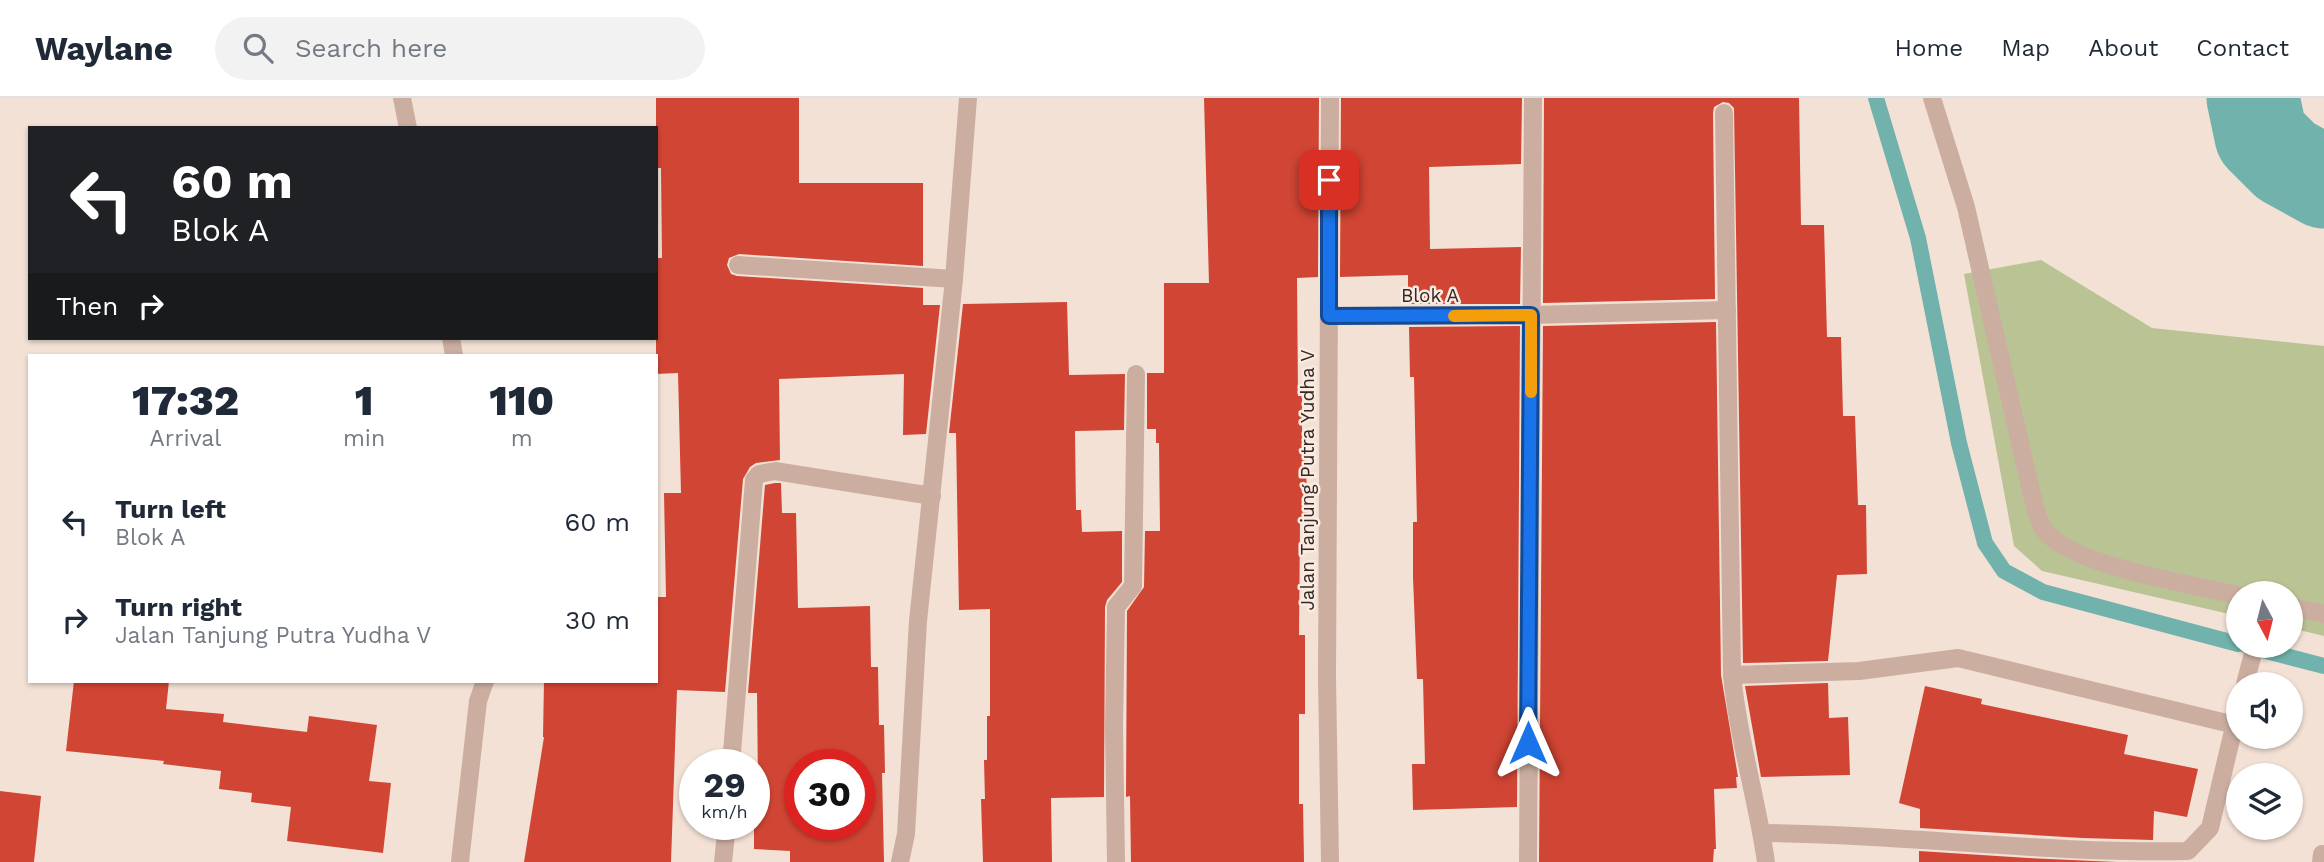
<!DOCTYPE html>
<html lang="en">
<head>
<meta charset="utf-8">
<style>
	:root { --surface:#fff; --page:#f2f2f3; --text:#1f2937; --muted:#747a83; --line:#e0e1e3 }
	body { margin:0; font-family:"Work Sans",sans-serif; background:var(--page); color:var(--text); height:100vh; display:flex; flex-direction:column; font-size:26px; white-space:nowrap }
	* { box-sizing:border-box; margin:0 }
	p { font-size:23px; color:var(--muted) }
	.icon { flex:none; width:38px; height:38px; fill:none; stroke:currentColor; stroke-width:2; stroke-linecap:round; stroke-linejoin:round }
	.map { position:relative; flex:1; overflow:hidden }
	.drawer { position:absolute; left:28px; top:256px; width:630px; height:329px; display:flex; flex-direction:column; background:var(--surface); border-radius:0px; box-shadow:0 2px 5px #0004 }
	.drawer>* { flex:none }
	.hud { position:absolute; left:28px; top:28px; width:630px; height:214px; border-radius:0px; box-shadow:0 2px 5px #0004; background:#202124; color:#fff; overflow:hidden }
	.needle { width:46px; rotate:173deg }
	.tools { position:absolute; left:2226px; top:483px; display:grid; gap:14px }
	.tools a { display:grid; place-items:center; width:77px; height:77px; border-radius:50%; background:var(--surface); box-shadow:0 2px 5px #0004; font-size:35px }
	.speed { position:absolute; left:679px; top:651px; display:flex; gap:14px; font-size:35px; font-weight:700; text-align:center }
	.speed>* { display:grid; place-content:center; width:91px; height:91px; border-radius:50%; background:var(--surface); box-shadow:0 2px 5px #0004; line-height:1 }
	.speed small { font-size:18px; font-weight:400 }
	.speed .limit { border:10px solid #d22; background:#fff; color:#111 }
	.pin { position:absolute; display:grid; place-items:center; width:60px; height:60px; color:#fff; margin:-30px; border-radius:14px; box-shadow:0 4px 10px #0006 }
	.me { position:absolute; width:77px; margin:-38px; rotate:0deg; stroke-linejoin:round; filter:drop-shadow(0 0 5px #0008) }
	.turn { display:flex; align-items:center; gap:24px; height:147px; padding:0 28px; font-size:32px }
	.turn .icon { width:91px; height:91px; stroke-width:2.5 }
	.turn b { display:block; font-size:49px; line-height:60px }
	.then { display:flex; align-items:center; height:66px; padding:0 28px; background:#0003; gap:14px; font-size:26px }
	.eta { display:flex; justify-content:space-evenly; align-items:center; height:119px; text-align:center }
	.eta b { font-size:42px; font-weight:800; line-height:49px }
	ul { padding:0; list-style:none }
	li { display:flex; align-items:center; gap:21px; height:98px; padding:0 28px }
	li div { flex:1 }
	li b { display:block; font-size:26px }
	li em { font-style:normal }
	header { display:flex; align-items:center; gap:42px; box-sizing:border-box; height:98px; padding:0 35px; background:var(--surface); border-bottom:2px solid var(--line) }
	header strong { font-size:33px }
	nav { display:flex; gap:38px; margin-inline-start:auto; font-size:24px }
	.search { width:490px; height:63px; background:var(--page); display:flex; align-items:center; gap:18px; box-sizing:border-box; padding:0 24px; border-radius:38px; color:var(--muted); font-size:26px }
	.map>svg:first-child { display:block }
</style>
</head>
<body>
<header>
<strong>Waylane</strong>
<div class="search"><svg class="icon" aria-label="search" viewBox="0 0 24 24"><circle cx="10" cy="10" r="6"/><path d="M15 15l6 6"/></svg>Search here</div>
<nav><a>Home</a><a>Map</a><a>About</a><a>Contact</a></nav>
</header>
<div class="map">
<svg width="2324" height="764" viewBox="0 0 2324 764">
	<rect width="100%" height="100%" fill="#f3e1d5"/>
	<polygon fill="#b9c394" points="2041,162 2152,230 2324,248 2324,538 2291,530 2291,495 2238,495 2238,518 2042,473 2014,448 1964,176"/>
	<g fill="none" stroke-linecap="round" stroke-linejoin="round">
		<g stroke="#71b2ac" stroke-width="16">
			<polyline points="1876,0 1918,140 1959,345 1985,445 2004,473 2043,494 2238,546"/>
			<polyline points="2247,548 2324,568"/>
		</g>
		<polyline stroke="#71b2ac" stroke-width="93" points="2253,0 2261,38 2286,63 2324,84"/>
	</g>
	<g fill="#d14534" fill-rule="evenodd">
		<polygon points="656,0 799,0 799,85 923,85 923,168 739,156 729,160 727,167 731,176 737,178 923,190 923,207 940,207 926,336 903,337 904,276 779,281 780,362 756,365 750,369 743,381 725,594 677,592 671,764 524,764 544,639 543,639 544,583 656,583 656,499 666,499 664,395 681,395 678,275 656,276 656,160 662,160 661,70 656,70"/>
		<polygon points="1204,0 1319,0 1318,179 1297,180 1298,298 1302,298 1302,347 1306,347 1307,423 1300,423 1299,537 1305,537 1305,616 1299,616 1299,706 1303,706 1304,764 1131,764 1130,698 1126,699 1127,513 1144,489 1145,433 1160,433 1159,345 1156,345 1156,331 1147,331 1147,275 1164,275 1164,185 1209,185"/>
		<polygon points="1341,0 1522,0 1521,66 1429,69 1430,151 1521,149 1520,206 1408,206 1408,177 1340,179"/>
		<polygon points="1544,0 1799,0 1801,127 1824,127 1827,239 1841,239 1843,318 1855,318 1858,407 1866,407 1867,476 1837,477 1828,563 1743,565 1734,10 1729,5 1723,4 1714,9 1713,15 1715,201 1543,205"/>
		<polygon points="1067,204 1069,277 1125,276 1124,332 1075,333 1076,412 1081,412 1082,434 1122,433 1122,484 1107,502 1105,509 1104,699 1051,700 1052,764 983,764 981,701 985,701 984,662 987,662 987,618 990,618 990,511 959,512 956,335 949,335 963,206"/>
		<polygon points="1716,224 1721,577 1738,679 1736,679 1737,690 1714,691 1716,751 1714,751 1713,764 1539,764 1543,228"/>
		<polygon points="1520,228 1517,709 1413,712 1412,666 1425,666 1423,581 1417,581 1413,479 1413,424 1417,424 1414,279 1410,279 1409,229"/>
		<path d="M 775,385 L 781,385 L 782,415 L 796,415 L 798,510 L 870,508 L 871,569 L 878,569 L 879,627 L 884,627 L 885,675 L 882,675 L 884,764 L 790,764 L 790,753 L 754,751 L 754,687 L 758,687 L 757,595 L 748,595 L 765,387 ZM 800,667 L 859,667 L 859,726 L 800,726 Z"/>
		<polygon points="74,583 169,583 166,611 224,616 223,624 307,634 309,618 377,627 369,683 391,685 383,755 287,743 291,709 251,704 252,695 219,691 221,673 163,666 164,663 66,653"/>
		<polygon points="1828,585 1829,620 1848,619 1850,677 1761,679 1745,588"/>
		<polygon points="1925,588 1982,601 1981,606 2128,637 2124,656 2198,671 2187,719 2154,713 2153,742 2082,740 1920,730 1920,711 1899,705"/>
		<polygon points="0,693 41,698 34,764 0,764"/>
		<polygon points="1919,753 2028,760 2117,764 1919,764"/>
	</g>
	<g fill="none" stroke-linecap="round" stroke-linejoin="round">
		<g stroke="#cbaea0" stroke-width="18">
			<polyline points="402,0 408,30"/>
			<polyline points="1330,0 1327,578 1330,764"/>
			<path d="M 1932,0 L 1966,109 L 2031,393 C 2035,405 2037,424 2045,433 C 2073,468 2193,487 2238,497"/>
			<path d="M 1724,15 L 1732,577 C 1738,640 1757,701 1766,764"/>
			<polyline points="738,167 954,181"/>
			<polyline points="1329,218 1531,217 1727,212"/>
			<polyline points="451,240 454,257"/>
			<polyline points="2291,509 2324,516"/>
			<polyline points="1732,577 1859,573 1958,560 2235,627"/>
			<polyline points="2245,586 2255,548"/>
			<polyline points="731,667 754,382 759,376 775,373 932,398"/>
			<path d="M 1762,735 C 1904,736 2046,756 2188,753 L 2210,730 L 2238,612"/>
			<polyline points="460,764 478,603 485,583"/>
			<polyline points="723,764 727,726"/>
			<polyline points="900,764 906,736 918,523 954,181 968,0"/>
			<polyline points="1116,764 1114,629 1116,509 1133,488 1136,276"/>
			<polyline points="1528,764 1533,0"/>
			<polyline points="2321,764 2322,756"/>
		</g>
	</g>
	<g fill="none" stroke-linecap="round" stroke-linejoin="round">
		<g stroke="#114b97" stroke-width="18">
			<polyline id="route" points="1329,82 1329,218 1531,217 1528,645"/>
		</g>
		<use href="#route" stroke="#1a73e8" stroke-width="12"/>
		<polyline stroke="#f59e0b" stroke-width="12" points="1454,218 1531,217 1531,294"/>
	</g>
	<g text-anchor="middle" stroke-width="5" stroke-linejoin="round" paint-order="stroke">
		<g font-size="19" fill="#342724" stroke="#faebe1">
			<text x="1430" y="204">Blok A</text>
			<text transform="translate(1307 382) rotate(-90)" y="7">Jalan Tanjung Putra Yudha V</text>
		</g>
	</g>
</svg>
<div class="tools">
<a><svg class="needle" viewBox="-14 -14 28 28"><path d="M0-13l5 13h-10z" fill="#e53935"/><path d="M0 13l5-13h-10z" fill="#747a83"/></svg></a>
<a><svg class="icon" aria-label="sound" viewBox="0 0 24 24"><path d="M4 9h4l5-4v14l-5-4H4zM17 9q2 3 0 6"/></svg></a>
<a><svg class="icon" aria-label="layers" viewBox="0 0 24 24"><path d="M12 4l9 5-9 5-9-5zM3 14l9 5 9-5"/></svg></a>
</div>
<div class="speed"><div>29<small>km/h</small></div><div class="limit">30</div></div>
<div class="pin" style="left:1329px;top:82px;background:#d93025"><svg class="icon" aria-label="arrive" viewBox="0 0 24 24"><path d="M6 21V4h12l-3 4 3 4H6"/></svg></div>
<svg class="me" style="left:1528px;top:645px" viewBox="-20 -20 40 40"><path d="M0-17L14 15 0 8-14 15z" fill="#1a73e8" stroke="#fff" stroke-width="4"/></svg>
<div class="hud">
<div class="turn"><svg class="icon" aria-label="left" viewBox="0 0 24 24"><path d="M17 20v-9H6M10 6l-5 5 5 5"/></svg><div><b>60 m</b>Blok A</div></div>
<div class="then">Then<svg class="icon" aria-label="right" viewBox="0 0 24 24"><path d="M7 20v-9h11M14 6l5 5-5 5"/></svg></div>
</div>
<section class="drawer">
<div class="eta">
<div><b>17:32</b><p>Arrival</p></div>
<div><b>1</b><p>min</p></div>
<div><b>110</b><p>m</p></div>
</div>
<ul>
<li><svg class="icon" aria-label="left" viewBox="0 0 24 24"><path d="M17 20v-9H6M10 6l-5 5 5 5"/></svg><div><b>Turn left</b><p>Blok A</p></div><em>60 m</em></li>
<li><svg class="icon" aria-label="right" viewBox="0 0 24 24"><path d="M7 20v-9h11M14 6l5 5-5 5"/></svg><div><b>Turn right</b><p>Jalan Tanjung Putra Yudha V</p></div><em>30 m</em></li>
</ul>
</section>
</div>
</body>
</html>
